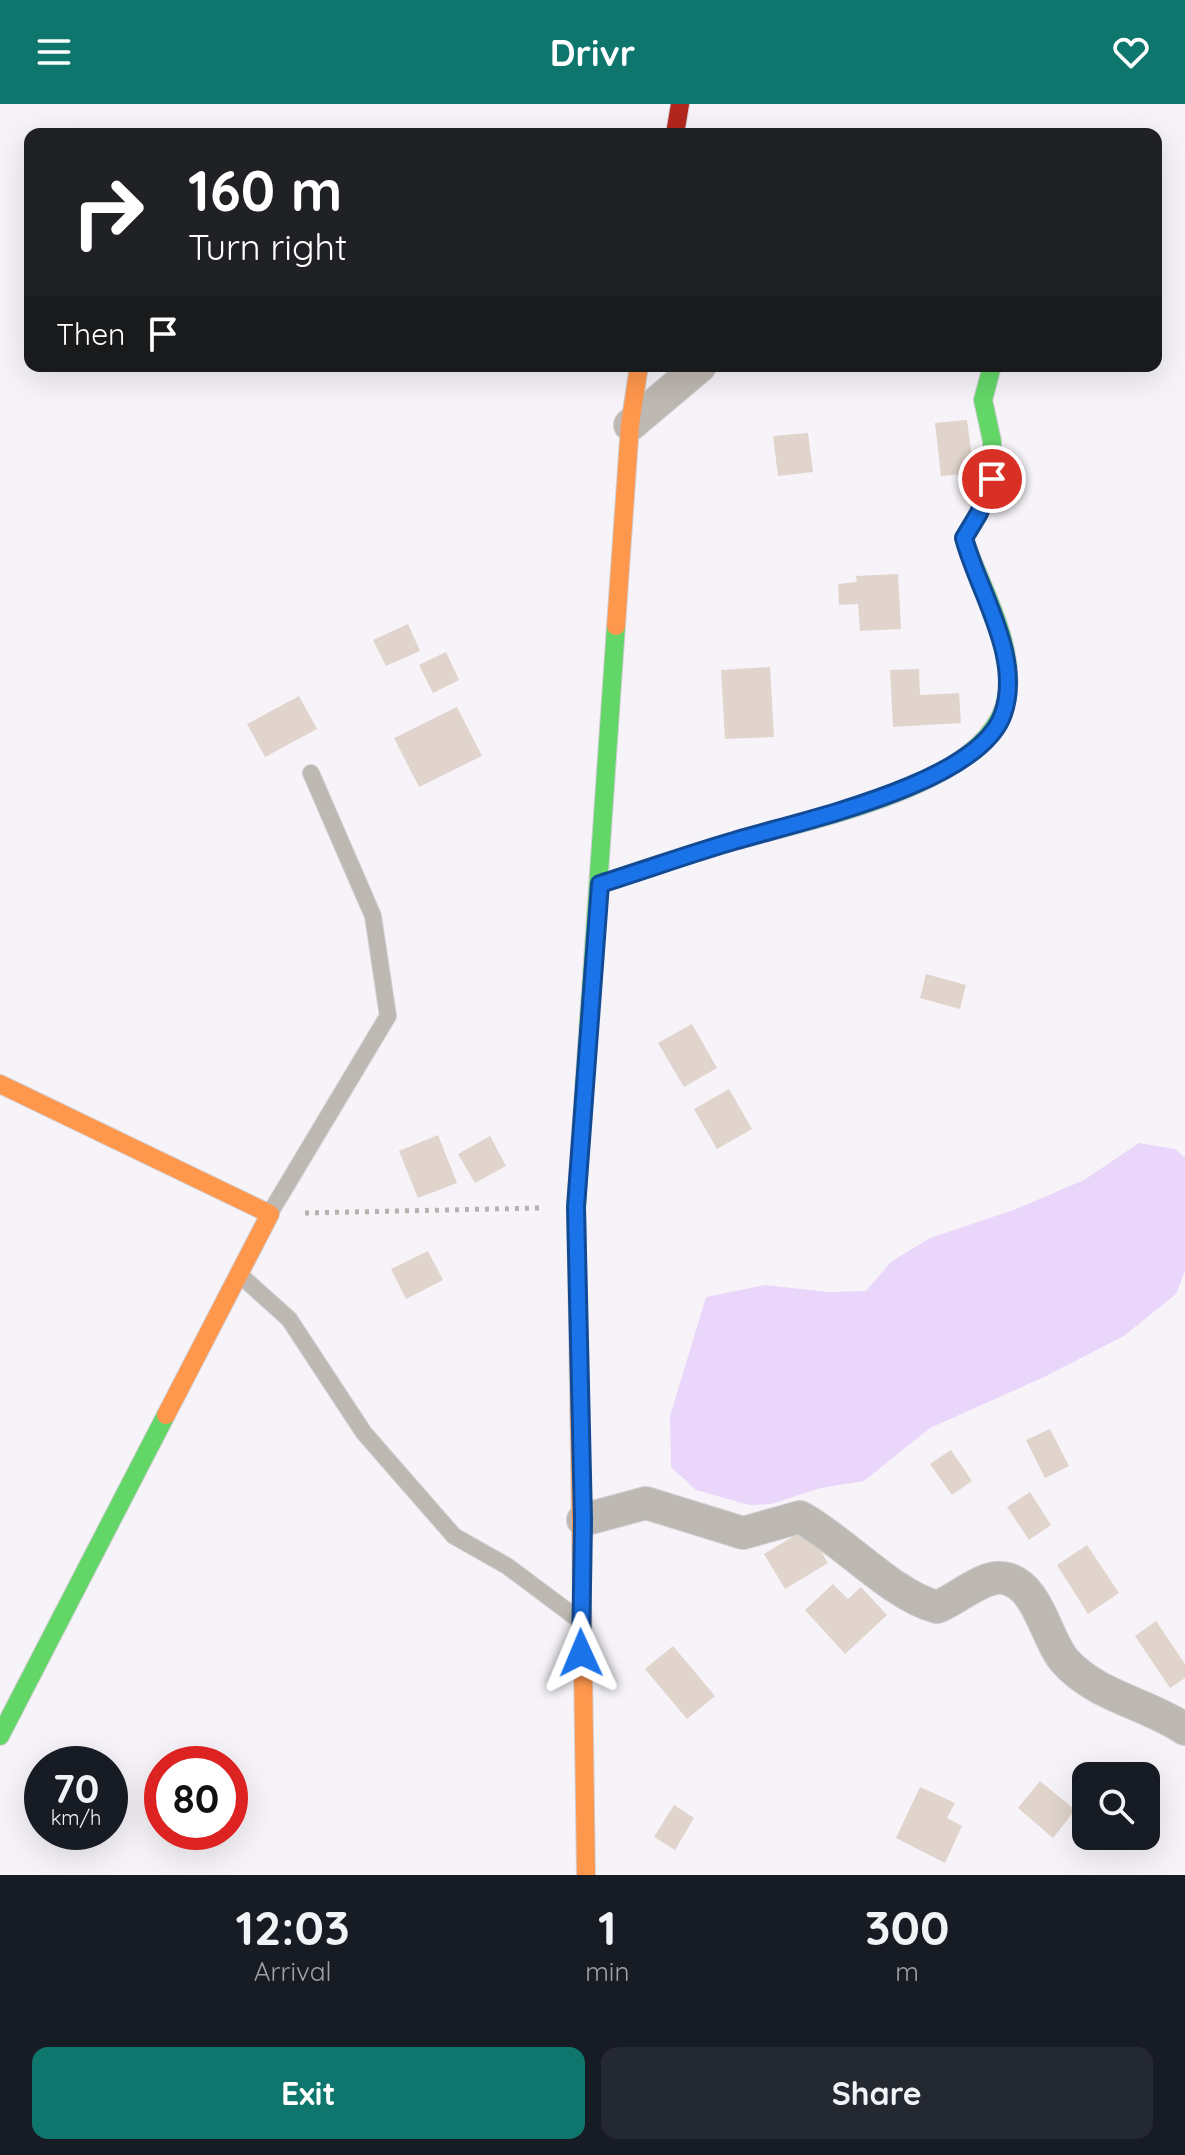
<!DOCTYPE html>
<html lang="en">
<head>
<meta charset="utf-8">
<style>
	:root { --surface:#171b24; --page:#242831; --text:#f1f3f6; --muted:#9ea1a6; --accent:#0f766e }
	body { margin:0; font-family:Quicksand,sans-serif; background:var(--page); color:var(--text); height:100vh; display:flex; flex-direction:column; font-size:30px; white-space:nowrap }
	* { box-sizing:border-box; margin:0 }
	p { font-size:26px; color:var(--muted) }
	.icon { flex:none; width:44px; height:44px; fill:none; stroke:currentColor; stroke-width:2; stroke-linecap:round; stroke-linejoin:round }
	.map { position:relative; height:1771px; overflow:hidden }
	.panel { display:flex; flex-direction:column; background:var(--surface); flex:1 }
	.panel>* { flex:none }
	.banner { position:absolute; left:24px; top:24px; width:1138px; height:244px; border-radius:16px; box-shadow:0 8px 32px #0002; background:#202124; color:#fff; overflow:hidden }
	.fabs { position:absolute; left:1072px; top:1658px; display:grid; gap:16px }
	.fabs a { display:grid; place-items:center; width:88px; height:88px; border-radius:16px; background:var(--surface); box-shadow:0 8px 32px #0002; font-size:40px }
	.speed { position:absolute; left:24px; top:1642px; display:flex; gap:16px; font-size:40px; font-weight:700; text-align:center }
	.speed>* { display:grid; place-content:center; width:104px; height:104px; border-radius:50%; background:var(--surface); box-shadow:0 8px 32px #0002; line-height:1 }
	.speed small { font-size:20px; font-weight:400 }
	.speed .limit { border:12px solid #d22; background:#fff; color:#111 }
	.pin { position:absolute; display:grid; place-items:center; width:68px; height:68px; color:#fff; margin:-34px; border:4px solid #fff; border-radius:50%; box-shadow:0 2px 8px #0007 }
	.me { position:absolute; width:88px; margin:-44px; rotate:359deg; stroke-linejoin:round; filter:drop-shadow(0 0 6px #0008) }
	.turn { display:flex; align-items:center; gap:28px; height:168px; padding:0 32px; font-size:36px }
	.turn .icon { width:104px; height:104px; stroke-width:2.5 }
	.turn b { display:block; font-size:56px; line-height:68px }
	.then { display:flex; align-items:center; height:76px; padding:0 32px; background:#0003; gap:16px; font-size:30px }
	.eta { display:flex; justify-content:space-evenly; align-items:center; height:136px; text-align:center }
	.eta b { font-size:48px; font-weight:800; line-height:56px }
	.button { display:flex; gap:16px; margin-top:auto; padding:16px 32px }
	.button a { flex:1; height:92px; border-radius:16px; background:var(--accent); color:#fff; font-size:32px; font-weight:800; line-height:92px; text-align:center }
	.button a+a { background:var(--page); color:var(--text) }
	header { display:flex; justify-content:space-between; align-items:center; height:104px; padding:0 32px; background:var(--accent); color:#fff; font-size:36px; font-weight:800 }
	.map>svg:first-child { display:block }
</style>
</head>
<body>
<header><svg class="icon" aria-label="menu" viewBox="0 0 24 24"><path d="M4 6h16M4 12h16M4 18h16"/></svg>Drivr<svg class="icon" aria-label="heart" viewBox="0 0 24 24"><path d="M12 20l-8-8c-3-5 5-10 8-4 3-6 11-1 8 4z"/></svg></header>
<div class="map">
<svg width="1185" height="1771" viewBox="0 0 1185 1771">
	<rect width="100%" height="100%" fill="#f7f4f9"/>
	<polygon fill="#ead6fb" points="1139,1039 1175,1045 1185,1054 1185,1167 1176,1190 1124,1232 1042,1274 930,1324 864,1377 821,1384 771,1400 749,1401 696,1386 671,1363 670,1312 706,1193 765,1181 828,1188 866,1187 892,1157 930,1134 1016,1105 1084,1076"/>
	<g fill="#e0d4cc">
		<polygon points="967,316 974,369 941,372 935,319"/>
		<polygon points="808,329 813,368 778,372 773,332"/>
		<polygon points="898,470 901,525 860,527 858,500 839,501 838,480 857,478 856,472"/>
		<polygon points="408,520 420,547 386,562 373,536"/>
		<polygon points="446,548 459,576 433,589 419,561"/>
		<polygon points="770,563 774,633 725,635 721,566"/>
		<polygon points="919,565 920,591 959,589 961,619 893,623 890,566"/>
		<polygon points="299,592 317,625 265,653 247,620"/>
		<polygon points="457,603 482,652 419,683 394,634"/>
		<polygon points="926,870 966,881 960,905 920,894"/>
		<polygon points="692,920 717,964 684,983 658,939"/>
		<polygon points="729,985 752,1025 717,1045 694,1005"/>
		<polygon points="438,1031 457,1079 418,1094 399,1047"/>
		<polygon points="490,1032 506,1062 475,1079 458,1050"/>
		<polygon points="428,1147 443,1176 406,1195 391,1165"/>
		<polygon points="1050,1325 1069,1362 1045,1374 1026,1336"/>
		<polygon points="951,1346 972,1377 952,1391 930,1360"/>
		<polygon points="1030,1388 1051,1421 1029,1436 1007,1403"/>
		<polygon points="807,1424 828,1459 785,1485 764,1450"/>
		<polygon points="1087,1441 1119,1489 1088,1510 1057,1461"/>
		<polygon points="833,1480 848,1495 861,1483 887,1511 845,1550 805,1506"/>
		<polygon points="1156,1517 1185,1560 1185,1574 1170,1584 1135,1532"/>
		<polygon points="673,1542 715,1592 687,1615 645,1565"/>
		<polygon points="1040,1677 1075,1706 1053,1734 1018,1704"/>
		<polygon points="920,1683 955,1699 947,1714 962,1722 945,1759 896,1734"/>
		<polygon points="674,1701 694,1714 675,1746 654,1733"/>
	</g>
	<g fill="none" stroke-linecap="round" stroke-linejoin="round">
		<g stroke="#d2cfd3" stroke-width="18">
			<g id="lane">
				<polyline points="270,1109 388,912 373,812 311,669"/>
				<polyline points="240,1171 289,1215 364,1329 454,1432 507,1462 578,1515"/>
			</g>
		</g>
		<g stroke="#d2cfd3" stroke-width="34">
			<g id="street">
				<polyline points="630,321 700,262"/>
				<path d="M 583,1416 L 646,1399 L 743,1429 L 800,1413 C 844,1437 893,1492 937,1503 C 956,1496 983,1471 1003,1474 C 1038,1479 1045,1533 1064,1556 C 1095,1592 1146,1599 1185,1625"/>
			</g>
		</g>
		<g stroke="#d2cfd3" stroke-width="20">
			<g id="fast">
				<path d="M 600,780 C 644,765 689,750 734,737 C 809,715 992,683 1007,592 C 1016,539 980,483 964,434 L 979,409 L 992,375 L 992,337 L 983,296 L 992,262"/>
				<polyline points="578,1217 576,1103 616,522"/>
				<polyline points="0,1632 166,1311"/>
			</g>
		</g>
		<g stroke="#d2cfd3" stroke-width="20">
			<g id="slow">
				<polyline points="616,522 630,321 639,262"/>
				<polyline points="0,980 270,1110 166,1311"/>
				<polyline points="578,1217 586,1771"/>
			</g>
		</g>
		<g stroke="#d2cfd3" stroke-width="20">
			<polyline id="jam" points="675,30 680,0"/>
		</g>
		<polyline stroke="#b6b2af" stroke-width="5" stroke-dasharray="4 6" stroke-linecap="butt" points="305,1109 539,1104"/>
		<use href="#lane" stroke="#bdb8b1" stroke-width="16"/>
		<use href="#street" stroke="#bdb8b1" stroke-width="32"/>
		<use href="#fast" stroke="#63d668" stroke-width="18"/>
		<use href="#slow" stroke="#ff974d" stroke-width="18"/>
		<use href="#jam" stroke="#b3261e" stroke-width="18"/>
	</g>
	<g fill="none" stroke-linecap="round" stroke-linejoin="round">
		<g stroke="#114b97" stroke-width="20">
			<path id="route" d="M 581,1549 L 583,1416 L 576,1103 L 600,780 C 645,766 689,750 734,737 C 800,717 979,680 1003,610 C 1023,553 978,487 964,434 L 979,409 L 992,375"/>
		</g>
		<use href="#route" stroke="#1a73e8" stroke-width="14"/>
	</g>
</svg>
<div class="fabs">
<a><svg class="icon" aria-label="search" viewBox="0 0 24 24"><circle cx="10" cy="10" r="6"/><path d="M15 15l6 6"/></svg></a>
</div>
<div class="speed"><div>70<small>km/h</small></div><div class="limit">80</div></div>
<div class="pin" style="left:992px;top:375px;background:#d93025"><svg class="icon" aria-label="arrive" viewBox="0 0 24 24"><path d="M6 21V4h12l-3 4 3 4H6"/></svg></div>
<svg class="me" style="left:581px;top:1549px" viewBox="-20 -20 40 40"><path d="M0-17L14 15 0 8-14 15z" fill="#1a73e8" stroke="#fff" stroke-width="4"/></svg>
<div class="banner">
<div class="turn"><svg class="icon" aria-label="right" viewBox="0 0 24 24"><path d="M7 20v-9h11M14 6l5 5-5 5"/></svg><div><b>160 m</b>Turn right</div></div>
<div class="then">Then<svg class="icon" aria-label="arrive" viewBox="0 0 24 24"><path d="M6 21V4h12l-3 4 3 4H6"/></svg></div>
</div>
</div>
<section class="panel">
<div class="eta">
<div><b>12:03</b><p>Arrival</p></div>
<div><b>1</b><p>min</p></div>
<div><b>300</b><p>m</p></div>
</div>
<div class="button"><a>Exit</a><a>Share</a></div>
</section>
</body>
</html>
